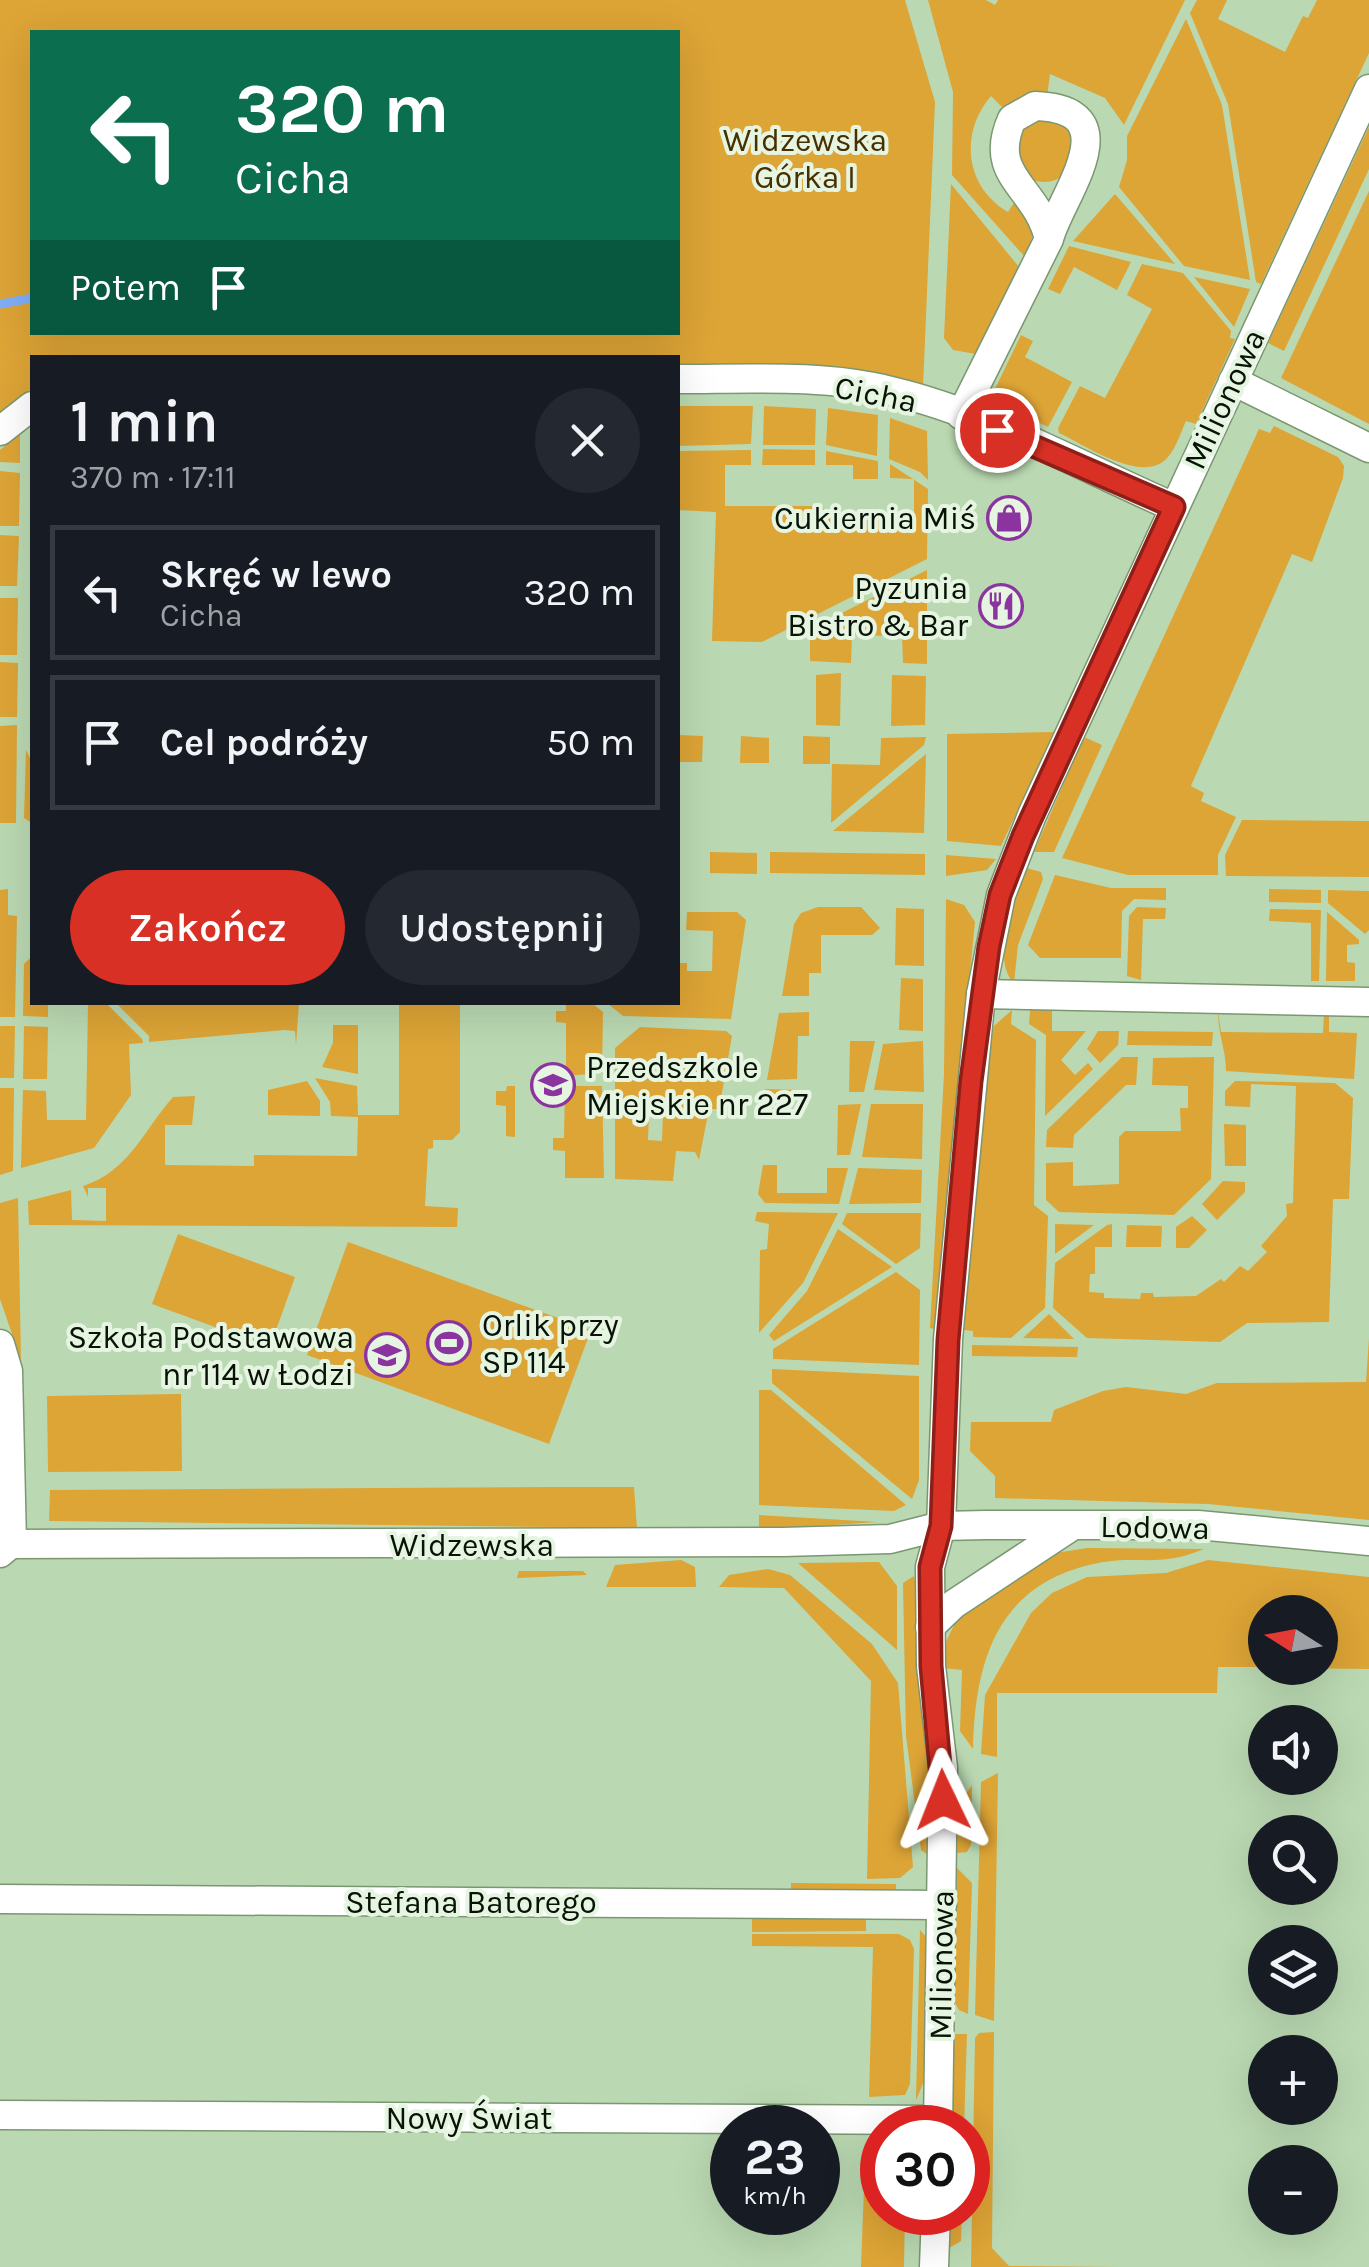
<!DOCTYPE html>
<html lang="pl">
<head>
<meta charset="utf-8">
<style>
	:root { --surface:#171b24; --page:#242831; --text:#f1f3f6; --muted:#9ea1a6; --line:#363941; --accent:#d93025 }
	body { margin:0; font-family:Karla,sans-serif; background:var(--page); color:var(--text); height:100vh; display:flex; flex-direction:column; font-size:38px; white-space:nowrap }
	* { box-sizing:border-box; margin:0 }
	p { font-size:32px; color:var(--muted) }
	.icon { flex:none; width:55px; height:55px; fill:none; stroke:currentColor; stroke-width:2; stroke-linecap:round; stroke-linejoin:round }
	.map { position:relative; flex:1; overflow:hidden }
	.sheet { position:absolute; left:30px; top:355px; width:650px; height:650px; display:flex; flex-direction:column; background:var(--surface); border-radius:0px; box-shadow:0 10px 40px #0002 }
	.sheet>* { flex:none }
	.guide { position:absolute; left:30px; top:30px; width:650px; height:305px; border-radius:0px; box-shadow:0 10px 40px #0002; background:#0b6e4f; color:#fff; overflow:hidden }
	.needle { width:65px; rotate:281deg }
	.controls { position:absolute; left:1248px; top:1595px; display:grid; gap:20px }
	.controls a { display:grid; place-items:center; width:90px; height:90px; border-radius:50%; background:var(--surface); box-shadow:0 10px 40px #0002; font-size:50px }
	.speed { position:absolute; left:710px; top:2105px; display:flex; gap:20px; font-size:50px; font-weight:700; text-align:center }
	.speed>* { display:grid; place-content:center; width:130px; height:130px; border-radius:50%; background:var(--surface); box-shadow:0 10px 40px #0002; line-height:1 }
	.speed small { font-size:25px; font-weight:400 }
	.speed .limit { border:15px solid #d22; background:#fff; color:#111 }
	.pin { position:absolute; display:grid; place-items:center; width:85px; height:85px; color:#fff; margin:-42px; border:5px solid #fff; border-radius:50%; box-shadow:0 2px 10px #0007 }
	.me { position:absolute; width:110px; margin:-55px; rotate:358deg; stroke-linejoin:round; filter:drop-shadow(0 0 8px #0008) }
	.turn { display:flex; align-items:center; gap:35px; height:210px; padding:0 40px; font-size:45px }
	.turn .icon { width:130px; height:130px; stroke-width:2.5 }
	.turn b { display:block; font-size:70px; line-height:85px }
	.then { display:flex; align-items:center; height:95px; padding:0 40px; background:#0003; gap:20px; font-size:38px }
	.round { display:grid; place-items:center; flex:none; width:105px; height:105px; border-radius:52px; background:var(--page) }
	.overview { display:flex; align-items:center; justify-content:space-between; height:170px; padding:0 40px }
	h1 { font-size:60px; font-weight:600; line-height:75px }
	.cta { display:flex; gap:20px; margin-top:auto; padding:20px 40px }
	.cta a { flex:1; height:115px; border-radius:60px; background:var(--accent); color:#fff; font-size:40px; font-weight:600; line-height:115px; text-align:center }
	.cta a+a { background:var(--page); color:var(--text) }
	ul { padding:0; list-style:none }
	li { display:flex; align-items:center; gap:30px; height:135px; margin:0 20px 15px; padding:0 20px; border:5px solid var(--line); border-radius:0px }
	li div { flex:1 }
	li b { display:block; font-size:38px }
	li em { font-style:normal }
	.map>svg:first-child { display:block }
</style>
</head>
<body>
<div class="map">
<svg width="1369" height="2267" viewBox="0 0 1369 2267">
	<rect width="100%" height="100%" fill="#bad9b2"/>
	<g fill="#dda436" fill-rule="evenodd">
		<path d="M 0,0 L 905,0 L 935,102 L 923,387 L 678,367 L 678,358 L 32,358 L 32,388 L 0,413 ZM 32,32 L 678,32 L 678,332 L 32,332 Z"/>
		<path d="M 928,0 L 986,0 L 995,5 L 998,0 L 1185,0 L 1124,125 L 1105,98 L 1050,74 L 1047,97 L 1005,110 L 991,96 C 959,133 965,187 1008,212 L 1017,198 L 1034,232 L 1025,257 L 952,175 L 953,92 Z"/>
		<polygon points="1197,0 1227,0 1218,19 1285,52 1303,16 1308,18 1317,0 1369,0 1369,53 1261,284 1256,282 1228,104 1190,13"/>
		<polygon points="1186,19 1222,105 1250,280 1184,266 1119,187 1127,160 1127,136"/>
		<circle cx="1044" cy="151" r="31"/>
		<polygon points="1369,127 1369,169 1284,351 1268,343"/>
		<polygon points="951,184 1019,267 976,354 953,350 944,338"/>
		<polygon points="1369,191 1369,424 1281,378"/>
		<polygon points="1115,194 1175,264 1073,241"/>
		<polygon points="1069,246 1131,262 1117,290 1074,267 1060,294 1048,289"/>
		<path d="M 1142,264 L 1183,273 L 1231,331 L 1230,338 L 1235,339 L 1196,424 L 1186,421 C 1181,432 1176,448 1168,457 C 1144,486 1085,445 1059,433 L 1058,428 L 1080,386 L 1105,398 L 1152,309 L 1127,295 Z"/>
		<polygon points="1194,277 1250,289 1234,327"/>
		<polygon points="1021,335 1033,341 1025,357 1072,382 1048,427 996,402 993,393"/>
		<polygon points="678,406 753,406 751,444 678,446"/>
		<polygon points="764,406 816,409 815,445 763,445"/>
		<polygon points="828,408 878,415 877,456 826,445"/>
		<polygon points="890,418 927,431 928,480 920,472 889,459"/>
		<polygon points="1274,426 1338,457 1344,466 1343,478 1312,562 1292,554 1191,786 1204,793 1201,801 1236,817 1218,855 1218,875 1128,875 1062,858 1259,429 1270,433"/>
		<polygon points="20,434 20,463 0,462 0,450"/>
		<polygon points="763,449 815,450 815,465 762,465"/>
		<polygon points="751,450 751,465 725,465 725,506 823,506 824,518 914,518 914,479 890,478 890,464 928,489 927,559 762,642 712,641 716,512 678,510 678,451"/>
		<polygon points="826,451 878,461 878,479 853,479 853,465 826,465"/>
		<polygon points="0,471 20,473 19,526 0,526"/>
		<polygon points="0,535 19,536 17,586 0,586"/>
		<polygon points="927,570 927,664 903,663 902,636 852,635 851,663 810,661 810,629"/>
		<polygon points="0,598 18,598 17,655 0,655"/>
		<polygon points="0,662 18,663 17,717 0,717"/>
		<polygon points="841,673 840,726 816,725 816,675"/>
		<polygon points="892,675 926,676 925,725 891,726"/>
		<polygon points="17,725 16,823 0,823 0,726"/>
		<polygon points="1054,732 1001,846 947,841 947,734"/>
		<polygon points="678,735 703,736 702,762 678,762"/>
		<polygon points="741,736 769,738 769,763 740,763"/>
		<polygon points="803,736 830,737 830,764 803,764"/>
		<polygon points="926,737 924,745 831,823 832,764 880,765 881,738"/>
		<polygon points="1084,737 1102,745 1054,852 1034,852"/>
		<polygon points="26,750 32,762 32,823 24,818"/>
		<polygon points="926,754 924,833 833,831"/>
		<polygon points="1242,820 1369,821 1369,877 1226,876 1225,855"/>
		<polygon points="710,852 757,853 757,874 710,873"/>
		<polygon points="770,852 925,854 925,875 770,873"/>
		<polygon points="946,855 996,859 987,870 946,876"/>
		<path d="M 1026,868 L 1041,872 L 1043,879 L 1018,945 L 1014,983 C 989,958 1017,898 1026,868 Z"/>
		<polygon points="1055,875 1111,888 1166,888 1166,900 1134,899 1122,911 1121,958 1040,958 1028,945"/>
		<polygon points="8,889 8,915 17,916 15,1017 0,1017 0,890"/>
		<polygon points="1269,889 1321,890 1321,903 1269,902"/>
		<polygon points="1328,890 1369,891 1369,930 1365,934 1328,903"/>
		<polygon points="946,899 964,905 975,922 934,1329 930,1328 944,1074"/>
		<polygon points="818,907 861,907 880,928 872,935 821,935 821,973 809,973 809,996 782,996 794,924 801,913"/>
		<polygon points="1137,907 1166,908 1165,919 1143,919 1141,980 1127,976 1129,916"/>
		<polygon points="896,908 924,909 924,966 895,965"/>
		<polygon points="1270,909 1321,910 1319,981 1311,981 1311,923 1269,921"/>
		<polygon points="687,912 737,912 746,920 731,1019 623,1016 607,1003 678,1002 678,963 687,963 687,971 712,971 713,931 686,930"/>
		<polygon points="1327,912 1359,940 1359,944 1347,945 1347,962 1355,963 1355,981 1326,981"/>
		<polygon points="32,956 32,1002 48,1003 48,1017 23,1016 24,964"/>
		<polygon points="901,978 923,979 923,1031 899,1030"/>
		<polygon points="88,1003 106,1003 142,1039 143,1043 129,1044 131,1095 94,1148 21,1168 23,1090 46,1091 47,1120 86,1120"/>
		<polygon points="116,1003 299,1003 296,1045 295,1031 285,1030 149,1042 149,1036"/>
		<path d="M 399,1003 L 460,1003 L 460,1132 L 452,1140 L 433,1140 L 433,1148 L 428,1149 L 425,1206 L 458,1208 L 457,1227 L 29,1225 L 28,1201 L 71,1190 L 72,1220 L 106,1221 L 106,1188 L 88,1188 L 88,1197 L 83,1186 C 128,1172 144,1130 173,1097 L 195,1096 L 192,1125 L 165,1125 L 165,1165 L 254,1166 L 254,1155 L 357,1156 L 358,1117 L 331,1116 L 330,1102 L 315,1078 L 357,1086 L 358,1115 L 399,1115 Z"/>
		<polygon points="566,1003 592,1003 603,1012 602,1073 566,1076 566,1023 556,1022 556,1011 566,1011"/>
		<polygon points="1012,1010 1011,1024 1036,1040 1034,1205 1048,1216 1045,1308 1011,1338 973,1337 973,1331 964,1330 988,1057 994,1026"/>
		<polygon points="1030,1010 1052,1010 1052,1031 1086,1031 1061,1060 1075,1075 1088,1063 1093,1069 1045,1116 1046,1035 1029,1024"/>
		<path d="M 1218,1011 L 1221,1032 L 1323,1033 L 1324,1012 L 1329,1012 L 1329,1032 L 1357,1033 L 1354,1079 L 1226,1071 C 1226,1049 1218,1036 1218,1011 Z"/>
		<polygon points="809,1012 809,1036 798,1036 797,1079 767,1080 779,1013"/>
		<polygon points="333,1025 358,1025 358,1074 322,1067 333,1043"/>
		<polygon points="0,1026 15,1026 14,1078 0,1078"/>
		<polygon points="24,1026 48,1027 47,1079 23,1079"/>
		<path d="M 640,1027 L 726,1031 L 732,1036 L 719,1109 L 709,1109 L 699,1160 L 695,1152 L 676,1151 L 673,1181 L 615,1179 L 615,1048 ZM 649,1113 L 663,1113 L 662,1141 L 648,1140 Z"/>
		<polygon points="1098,1031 1119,1031 1118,1045 1100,1063 1087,1049"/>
		<polygon points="1128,1031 1213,1032 1212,1046 1127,1045"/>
		<polygon points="850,1041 875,1041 864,1092 849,1092"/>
		<polygon points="923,1041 924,1092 874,1090 883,1044"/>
		<polygon points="1122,1057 1138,1057 1136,1085 1126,1085 1074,1135 1073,1148 1046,1147 1047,1130"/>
		<polygon points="1214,1057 1211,1179 1174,1215 1059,1212 1046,1200 1046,1163 1073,1162 1073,1186 1119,1184 1119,1137 1125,1131 1181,1131 1180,1108 1188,1108 1188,1086 1152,1085 1153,1058"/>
		<polygon points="307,1081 320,1101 320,1116 268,1115 268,1090"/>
		<polygon points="1235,1081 1335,1083 1353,1098 1349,1199 1333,1199 1329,1322 1247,1323 1220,1342 1087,1338 1053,1308 1055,1263 1107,1225 1112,1224 1112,1247 1095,1247 1095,1274 1090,1274 1089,1292 1104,1293 1104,1298 1140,1299 1141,1293 1153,1293 1154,1297 1196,1296 1221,1279 1224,1282 1240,1266 1248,1271 1267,1252 1261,1246 1287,1216 1286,1204 1293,1203 1296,1086 1251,1084 1250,1107 1225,1106 1225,1091"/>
		<polygon points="507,1086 515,1086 515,1137 506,1136 506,1106 496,1105 496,1091 506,1091"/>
		<polygon points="565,1086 602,1086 604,1178 565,1178 565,1151 553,1150 553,1138 564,1138"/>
		<polygon points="0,1088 14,1088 13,1171 0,1175"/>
		<polygon points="765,1089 797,1090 797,1100 787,1101 787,1118 760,1118"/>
		<polygon points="861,1104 850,1155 837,1155 838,1105"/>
		<polygon points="871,1104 923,1104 922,1159 862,1157"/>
		<polygon points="1224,1124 1246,1125 1246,1166 1225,1166"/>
		<polygon points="763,1165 777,1165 777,1193 827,1193 827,1168 848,1168 839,1204 765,1203 758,1194"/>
		<polygon points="858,1168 922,1170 921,1203 849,1204"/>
		<polygon points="1223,1181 1245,1182 1245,1192 1217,1220 1202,1204"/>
		<polygon points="18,1198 21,1360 0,1299 0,1203"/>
		<polygon points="757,1212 838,1213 803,1283 759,1333 760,1250 767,1249 769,1224 755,1221"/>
		<polygon points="847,1213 921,1213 920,1248 896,1264 842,1224"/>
		<polygon points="1192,1216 1207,1230 1189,1248 1176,1248 1176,1227"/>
		<polygon points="1055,1224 1094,1225 1055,1254"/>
		<polygon points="1127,1225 1162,1226 1161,1247 1126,1247"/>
		<polygon points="838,1229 892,1267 774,1341 769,1335 807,1291"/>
		<polygon points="178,1234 295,1277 270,1347 152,1304"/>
		<polygon points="348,1242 591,1330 549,1444 307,1355"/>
		<polygon points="896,1272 920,1290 919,1365 773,1359 773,1349"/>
		<polygon points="1049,1314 1074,1339 1023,1338"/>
		<polygon points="1369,1338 1369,1520 1208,1504 995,1498 995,1476 970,1451 971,1422 1051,1422 1054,1410 1103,1391 1126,1387 1186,1394 1217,1383 1366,1382"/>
		<polygon points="972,1345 1078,1347 1077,1357 972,1356"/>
		<polygon points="772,1369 919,1376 919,1480 912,1499 772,1383"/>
		<polygon points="759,1390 771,1390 906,1505 894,1511 759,1505"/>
		<polygon points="181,1394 182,1471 48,1472 47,1396"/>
		<polygon points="554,1487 634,1487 637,1528 49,1521 50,1490"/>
		<polygon points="759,1515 878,1522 759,1530"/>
		<path d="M 1087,1548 L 1204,1549 C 1159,1568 1139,1555 1098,1563 C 998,1583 975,1659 973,1749 L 960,1731 L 962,1670 L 943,1668 L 942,1650 L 958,1617 L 1055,1553 Z"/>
		<polygon points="681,1560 695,1567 696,1587 606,1587 615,1565"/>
		<polygon points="1208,1560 1369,1577 1369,1669 1276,1668 1320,1668 1320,1612 1265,1612 1265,1667 1218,1667 1217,1693 997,1693 997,1757 981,1754 985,1695 1031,1613 1052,1593 1087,1577 1166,1573"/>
		<polygon points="879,1562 897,1586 897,1650 798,1563"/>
		<polygon points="768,1569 790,1575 872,1644 898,1683 913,1867 900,1878 867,1879 871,1681 784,1588 719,1587 729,1575"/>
		<polygon points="519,1571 583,1571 587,1575 517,1578"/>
		<polygon points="914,1576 920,1600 931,1857 921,1850 906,1736 903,1583"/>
		<polygon points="998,1773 994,2021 975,2015 981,1782"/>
		<polygon points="972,1785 971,1845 967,1852 957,1853 958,1805"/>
		<polygon points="957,1868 972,1883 968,2014 959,2010 954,2001"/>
		<polygon points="791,1883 896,1884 896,1893 791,1892"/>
		<polygon points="752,1918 866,1918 866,1931 752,1932"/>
		<polygon points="920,1930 928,1939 927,2074 916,2100"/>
		<polygon points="752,1934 899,1934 910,1940 914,1949 910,2084 905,2095 869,2097 873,1947 752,1946"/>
		<polygon points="994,2032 992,2248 1009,2266 1119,2267 971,2267 975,2038 979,2033"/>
		<polygon points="953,2034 967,2034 964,2127 951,2128"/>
		<polygon points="865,2161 882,2161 882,2212 905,2213 904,2267 861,2267"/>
		<polygon points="949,2213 962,2213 961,2241 949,2248"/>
	</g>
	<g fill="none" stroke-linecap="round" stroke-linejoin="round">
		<polyline stroke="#81aef6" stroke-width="9" points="0,304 32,298"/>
		<g stroke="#7a9772" stroke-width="31">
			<g id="minor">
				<path d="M 678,379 C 746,379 824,374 891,391 C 986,413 1084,468 1174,507"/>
				<polyline points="1233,381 1369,448"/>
				<path d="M 961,415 L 1049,239 C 1059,198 1134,109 1035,106 L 1012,119 C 986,177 1037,186 1049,239"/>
				<polyline points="0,431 32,406"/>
				<polyline points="981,994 1369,1002"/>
				<polyline points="0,1344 8,1371 12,1543 0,1553"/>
				<polyline points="0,1544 783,1542 890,1539 941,1526 986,1525 1198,1525 1369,1541"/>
				<polyline points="930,1627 954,1604 1072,1526"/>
				<polyline points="0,1899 942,1905"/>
				<polyline points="0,2115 938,2120"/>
				<polyline points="938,2128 943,1768 931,1666 930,1567 941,1526 948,1339 981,994 1001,895 1032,815 1369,89"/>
				<polyline points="934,2267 936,2212"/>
			</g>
		</g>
		<use href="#minor" stroke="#fff" stroke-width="28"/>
	</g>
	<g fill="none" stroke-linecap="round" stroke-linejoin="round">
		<g stroke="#8d1f18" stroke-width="25">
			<polyline id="route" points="943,1800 931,1666 930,1567 941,1526 948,1340 971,1081 989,947 1000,895 1023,836 1174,507 997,430"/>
		</g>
		<use href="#route" stroke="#d93025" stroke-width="18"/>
	</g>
	<defs>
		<g id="shop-ring" transform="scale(2.25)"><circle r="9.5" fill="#e5f5e1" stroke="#8b34a0" stroke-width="1.5"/><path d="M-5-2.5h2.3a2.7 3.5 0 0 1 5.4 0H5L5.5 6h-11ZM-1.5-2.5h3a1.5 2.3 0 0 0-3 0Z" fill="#8b34a0"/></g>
		<g id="restaurant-ring" transform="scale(2.25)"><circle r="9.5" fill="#e5f5e1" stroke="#8b34a0" stroke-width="1.5"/><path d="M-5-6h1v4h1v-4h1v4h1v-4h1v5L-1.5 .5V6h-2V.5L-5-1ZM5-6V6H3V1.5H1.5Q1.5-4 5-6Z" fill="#8b34a0"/></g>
		<g id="school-ring" transform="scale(2.25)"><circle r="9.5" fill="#e5f5e1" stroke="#8b34a0" stroke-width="1.5"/><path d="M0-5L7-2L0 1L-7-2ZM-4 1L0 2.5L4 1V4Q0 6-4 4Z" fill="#8b34a0"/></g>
		<g id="stadium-ring" transform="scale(2.25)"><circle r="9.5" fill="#e5f5e1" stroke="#8b34a0" stroke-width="1.5"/><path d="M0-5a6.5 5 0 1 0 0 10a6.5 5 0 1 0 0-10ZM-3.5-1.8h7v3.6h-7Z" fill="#8b34a0"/></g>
	</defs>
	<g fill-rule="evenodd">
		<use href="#shop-ring" x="1009" y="518"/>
		<use href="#restaurant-ring" x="1001" y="606"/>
		<use href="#school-ring" x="553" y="1085"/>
		<use href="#stadium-ring" x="449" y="1343"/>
		<use href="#school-ring" x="387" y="1355"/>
	</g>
	<g text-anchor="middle" stroke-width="8" stroke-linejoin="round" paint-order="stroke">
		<g font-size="32" fill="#472f00" stroke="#e5f5e1">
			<text x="805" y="151">Widzewska<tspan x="805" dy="37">Górka I</tspan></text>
		</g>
		<g font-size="32" fill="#081306" stroke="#e5f5e1">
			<text transform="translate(876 394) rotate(11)" y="11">Cicha</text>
			<text transform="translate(1224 399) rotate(-65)" y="11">Milionowa</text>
			<text transform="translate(1155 1527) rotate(1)" y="11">Lodowa</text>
			<text x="472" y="1556">Widzewska</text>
			<text x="471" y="1913">Stefana Batorego</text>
			<text transform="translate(941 1965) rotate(-89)" y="11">Milionowa</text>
			<text x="469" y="2129">Nowy Świat</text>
		</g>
		<g font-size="32" fill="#081306" stroke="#e5f5e1" text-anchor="end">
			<text x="976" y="529">Cukiernia Miś</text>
			<text x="968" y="599">Pyzunia<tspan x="968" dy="37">Bistro &amp; Bar</tspan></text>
			<text x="586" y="1078" text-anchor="start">Przedszkole<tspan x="586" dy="37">Miejskie nr 227</tspan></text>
			<text x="482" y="1336" text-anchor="start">Orlik przy<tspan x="482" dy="37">SP 114</tspan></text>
			<text x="354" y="1348">Szkoła Podstawowa<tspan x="354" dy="37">nr 114 w Łodzi</tspan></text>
		</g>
	</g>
</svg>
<div class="controls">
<a><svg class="needle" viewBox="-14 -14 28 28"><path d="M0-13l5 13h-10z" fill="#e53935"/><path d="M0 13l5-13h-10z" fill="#9ea1a6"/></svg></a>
<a><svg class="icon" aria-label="sound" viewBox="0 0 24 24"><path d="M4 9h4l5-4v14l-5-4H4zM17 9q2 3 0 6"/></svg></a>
<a><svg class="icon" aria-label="search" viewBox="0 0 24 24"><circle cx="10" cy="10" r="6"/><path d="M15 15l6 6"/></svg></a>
<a><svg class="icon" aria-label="layers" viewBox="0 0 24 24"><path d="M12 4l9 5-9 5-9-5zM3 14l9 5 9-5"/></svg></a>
<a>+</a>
<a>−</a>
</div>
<div class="speed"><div>23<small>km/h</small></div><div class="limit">30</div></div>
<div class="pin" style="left:997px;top:430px;background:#d93025"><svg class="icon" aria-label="arrive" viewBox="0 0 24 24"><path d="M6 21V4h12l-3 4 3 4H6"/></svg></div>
<svg class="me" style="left:943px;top:1800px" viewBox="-20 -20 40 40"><path d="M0-17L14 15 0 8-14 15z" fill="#d93025" stroke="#fff" stroke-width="4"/></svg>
<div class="guide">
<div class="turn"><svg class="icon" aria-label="left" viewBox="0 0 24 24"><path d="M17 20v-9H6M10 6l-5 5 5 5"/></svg><div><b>320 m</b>Cicha</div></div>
<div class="then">Potem<svg class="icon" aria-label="arrive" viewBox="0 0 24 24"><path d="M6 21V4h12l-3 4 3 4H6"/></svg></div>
</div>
<section class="sheet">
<div class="overview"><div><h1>1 min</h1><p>370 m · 17:11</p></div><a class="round"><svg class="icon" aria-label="close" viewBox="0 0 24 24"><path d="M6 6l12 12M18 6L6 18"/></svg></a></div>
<ul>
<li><svg class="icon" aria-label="left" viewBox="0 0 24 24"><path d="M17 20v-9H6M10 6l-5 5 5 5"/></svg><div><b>Skręć w lewo</b><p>Cicha</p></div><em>320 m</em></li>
<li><svg class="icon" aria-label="arrive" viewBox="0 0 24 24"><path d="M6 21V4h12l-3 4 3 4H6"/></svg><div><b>Cel podróży</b></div><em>50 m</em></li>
</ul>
<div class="cta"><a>Zakończ</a><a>Udostępnij</a></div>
</section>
</div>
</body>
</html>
